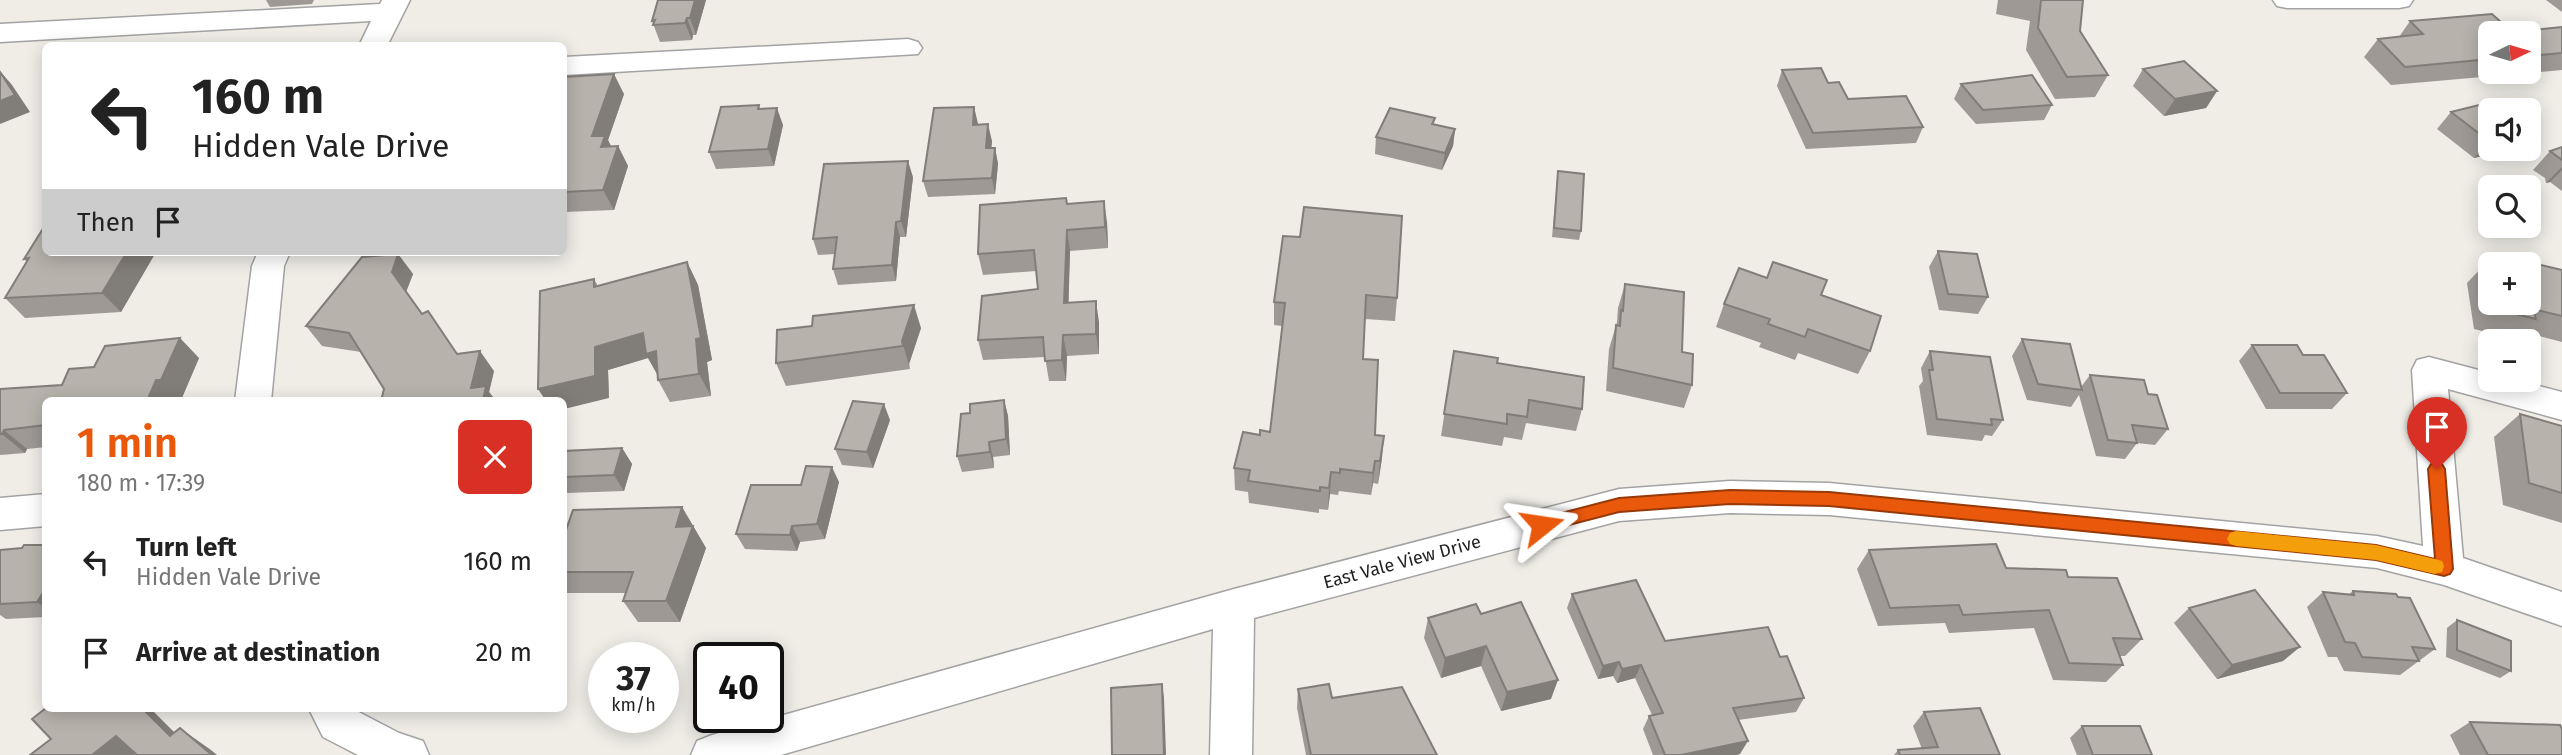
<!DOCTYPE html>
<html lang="en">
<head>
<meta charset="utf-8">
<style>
	:root { --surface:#fff; --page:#f2f2f2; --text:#222; --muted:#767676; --accent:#ea580c }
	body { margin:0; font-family:"Fira Sans",sans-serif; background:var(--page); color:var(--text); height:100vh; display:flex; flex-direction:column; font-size:26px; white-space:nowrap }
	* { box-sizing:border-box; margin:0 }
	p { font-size:23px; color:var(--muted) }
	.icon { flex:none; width:38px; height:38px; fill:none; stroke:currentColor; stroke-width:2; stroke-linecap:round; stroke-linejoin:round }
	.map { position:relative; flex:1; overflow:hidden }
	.panel { position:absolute; left:42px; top:397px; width:525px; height:315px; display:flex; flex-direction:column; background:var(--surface); border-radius:10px; box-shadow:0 4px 18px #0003 }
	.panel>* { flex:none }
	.guide { position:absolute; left:42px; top:42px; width:525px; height:214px; border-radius:10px; box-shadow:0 4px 18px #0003; background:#fff; color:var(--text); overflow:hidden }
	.needle { width:46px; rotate:85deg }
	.tools { position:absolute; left:2478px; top:21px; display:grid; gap:14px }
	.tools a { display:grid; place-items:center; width:63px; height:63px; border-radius:10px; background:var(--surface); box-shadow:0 4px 18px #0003; font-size:35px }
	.speed { position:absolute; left:588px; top:642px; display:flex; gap:14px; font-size:35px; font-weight:700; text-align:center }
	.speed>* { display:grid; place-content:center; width:91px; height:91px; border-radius:50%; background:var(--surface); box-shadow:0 4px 18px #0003; line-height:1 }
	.speed small { font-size:18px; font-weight:400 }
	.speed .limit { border:4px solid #111; border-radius:10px; background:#fff; color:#111 }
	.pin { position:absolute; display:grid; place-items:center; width:60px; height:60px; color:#fff; margin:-72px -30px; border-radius:50% 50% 50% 0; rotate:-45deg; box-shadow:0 0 7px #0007 }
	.pin .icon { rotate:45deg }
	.me { position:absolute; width:77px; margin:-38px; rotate:75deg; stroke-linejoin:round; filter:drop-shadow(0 0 5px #0008) }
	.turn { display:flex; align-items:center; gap:24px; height:147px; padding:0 35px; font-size:32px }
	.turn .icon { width:91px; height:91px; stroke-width:2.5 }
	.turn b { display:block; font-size:49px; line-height:60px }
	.then { display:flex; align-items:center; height:66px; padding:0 35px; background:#0003; gap:14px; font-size:26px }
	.round { display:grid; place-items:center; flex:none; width:74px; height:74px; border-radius:10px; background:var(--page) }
	.overview { display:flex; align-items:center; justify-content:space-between; height:119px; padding:0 35px }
	h1 { font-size:42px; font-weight:600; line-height:52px; color:var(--accent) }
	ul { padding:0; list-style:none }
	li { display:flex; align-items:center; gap:21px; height:91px; padding:0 35px }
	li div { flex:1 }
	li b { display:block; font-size:26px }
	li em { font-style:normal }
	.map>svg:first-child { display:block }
</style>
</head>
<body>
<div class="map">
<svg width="2562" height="755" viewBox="0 0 2562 755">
	<rect width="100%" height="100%" fill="#efede6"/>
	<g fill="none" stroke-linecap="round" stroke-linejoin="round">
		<g stroke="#a3a3a3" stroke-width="3">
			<g id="minor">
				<polygon points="382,0 410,0 387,46 359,46 371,21 0,42 0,24 380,4"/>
				<polygon points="2273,0 2413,0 2409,6 2399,8 2287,8 2277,6"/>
				<polygon points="908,39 918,42 922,48 918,54 564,75 564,57"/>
				<polygon points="258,252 290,252 284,266 271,401 235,401 252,266"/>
				<polygon points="2429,357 2490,373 2490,380 2516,380 2562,392 2562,420 2448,389 2463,558 2562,592 2562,626 2444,585 2377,568 1829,515 1730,513 1619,521 1254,618 1252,755 1210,755 1213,629 781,755 691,755 697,741 712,735 1234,589 1619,489 1730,481 1829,483 2377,536 2423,546 2412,370 2417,360"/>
				<polygon points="46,494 46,526 0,530 0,498"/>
				<polygon points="309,709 353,709 399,733 423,741 429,755 358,755 323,737"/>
			</g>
		</g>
		<use href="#minor" fill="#fff" fill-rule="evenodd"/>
	</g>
	<g fill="#9e9994" fill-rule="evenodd">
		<polygon points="266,0 314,0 312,4 270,7"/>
		<polygon points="658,0 706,0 696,35 693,35 692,40 660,42 652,21"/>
		<polygon points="1998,0 2083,0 2080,31 2108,75 2095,97 2055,99 2026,50 2030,21 1996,14"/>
		<polygon points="2546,0 2562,0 2562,12"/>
		<path d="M 2410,21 L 2512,32 L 2562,27 L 2562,70 L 2391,85 L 2364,57 L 2378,39 L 2399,37 ZM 2490,33 L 2529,33 L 2529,72 L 2490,72 Z"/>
		<polygon points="2143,69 2217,91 2206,108 2164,116 2133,86"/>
		<polygon points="1782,70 1828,83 1848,99 1923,127 1916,143 1806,149 1777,86"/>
		<polygon points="564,77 624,94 608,140 611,146 618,146 628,166 614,210 564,212"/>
		<polygon points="1961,84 2052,105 2044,120 1976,124 1954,99"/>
		<polygon points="759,105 760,109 783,125 774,166 716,169 709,152"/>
		<polygon points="974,107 978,125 992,141 991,148 995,148 998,164 995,194 928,197 923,181"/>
		<polygon points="2451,112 2509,149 2474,158 2437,129"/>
		<polygon points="1435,118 1434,124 1455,129 1453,146 1442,170 1375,154 1376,137"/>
		<polygon points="2562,147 2562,191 2550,182 2546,183 2545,178 2533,170 2550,151"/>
		<polygon points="1558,171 1581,231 1579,240 1552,237 1557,180"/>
		<polygon points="913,177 906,237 900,237 896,281 838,285 833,269 835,254 818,255 813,239"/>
		<polygon points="1067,204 1107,222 1108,248 1070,251 1068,303 1099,322 1099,354 1067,356 1066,381 1049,381 1045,357 983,360 978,340 1038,289 1036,271 983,275 978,254"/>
		<polygon points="1283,236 1397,298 1395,321 1365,319 1363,359 1375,435 1382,458 1378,484 1373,483 1371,495 1339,491 1338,495 1330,494 1328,510 1319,509 1319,513 1249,503 1248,492 1235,490 1234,468 1260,435 1270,432 1282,326 1274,325 1274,302"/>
		<polygon points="1938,251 1988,297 1978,314 1939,310 1929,267"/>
		<polygon points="156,252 121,312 25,318 5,298 27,262 24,259"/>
		<polygon points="398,254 413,274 406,292 422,314 458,354 494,371 489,392 496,401 381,401 384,389 361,352 322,346 306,326"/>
		<polygon points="687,262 698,285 712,360 707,362 711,396 670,402 658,380 658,375 648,358 608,370 609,398 594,279 598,286"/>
		<polygon points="2486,263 2490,264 2490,303 2529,303 2532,270 2537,264 2562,270 2562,342 2523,332 2515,339 2474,329 2467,283"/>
		<polygon points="1625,284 1682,352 1692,385 1684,408 1606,391 1609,349 1617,322 1618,308"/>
		<polygon points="1821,295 1870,351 1858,374 1798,353 1795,360 1759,347 1761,343 1716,327 1724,304"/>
		<polygon points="812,326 921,328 909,364 910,369 786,386 776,363"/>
		<polygon points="2022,339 2081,387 2090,375 2148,394 2168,429 2155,445 2137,443 2125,459 2096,456 2079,395 2071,407 2027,400 2012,356"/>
		<polygon points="2252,345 2303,355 2347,393 2332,409 2266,409 2239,361"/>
		<polygon points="1454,351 1497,363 1582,409 1576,431 1526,423 1522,440 1504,437 1502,446 1441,436"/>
		<polygon points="1930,351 2003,420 1992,436 1985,435 1982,441 1927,435 1919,386 1923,381 1921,368"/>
		<polygon points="199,358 181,400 46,401 46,447 27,449 25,453 0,455 0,389 62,385"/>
		<polygon points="1004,400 1008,416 1010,455 993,457 994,468 962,472 957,456 970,413"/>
		<polygon points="2520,414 2562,426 2562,523 2503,505 2494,437"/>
		<polygon points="890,420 873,468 842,465 835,449"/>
		<polygon points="622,448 632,464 624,491 566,493 564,490 564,451"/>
		<polygon points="839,482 825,539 800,542 797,551 745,549 736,534 801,485"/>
		<polygon points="682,507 706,548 680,622 638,622 623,601 626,593 566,593 564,590 564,536"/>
		<polygon points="46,545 46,617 6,619 0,615 0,550"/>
		<polygon points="1869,550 2068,577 2142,639 2125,656 2120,656 2123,665 2106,682 2053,680 2034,628 1949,633 1945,623 1878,626 1857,569"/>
		<polygon points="2353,591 2398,597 2435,649 2400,675 2344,671 2337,657 2328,657 2307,607 2323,592 2349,594"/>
		<polygon points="1572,594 1665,641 1780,657 1804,698 1796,712 1738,720 1740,754 1653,755 1643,729 1649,716 1652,715 1635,678 1617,683 1613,676 1598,679 1567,608"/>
		<polygon points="2189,608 2283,661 2217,679 2174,623"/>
		<polygon points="1481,614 1551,699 1501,711 1481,666 1441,678 1424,638 1428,618"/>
		<polygon points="2457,620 2511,671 2500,678 2446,657 2447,628"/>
		<polygon points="1298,689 1332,698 1437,755 1306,755 1297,708"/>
		<polygon points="1924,712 2000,755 1894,755 1898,750 1922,749 1913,726"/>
		<polygon points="2470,722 2562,755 2460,755 2450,735"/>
		<polygon points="2082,726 2152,755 2077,755 2070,738"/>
	</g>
	<g fill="#817d78">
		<polygon points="695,0 706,0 696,35 690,18"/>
		<polygon points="687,18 693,35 692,40 685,23"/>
		<polygon points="0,71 12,85 30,112 0,124"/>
		<polygon points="614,74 624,94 608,140 615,155 618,146 628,166 614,210 603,190 592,136"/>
		<polygon points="2217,91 2206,108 2164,116 2175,99"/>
		<polygon points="974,107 978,124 976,142 973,125"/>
		<polygon points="777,108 783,125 774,166 768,149"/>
		<polygon points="988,124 992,141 990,165 986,148"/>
		<polygon points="1455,129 1453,146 1442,170 1445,153"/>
		<polygon points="2489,141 2490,141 2490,149 2509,149 2474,158"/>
		<polygon points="995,148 998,164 995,194 992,178"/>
		<polygon points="908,161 913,177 906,237 901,221"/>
		<polygon points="2562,167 2562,170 2550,182 2546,183"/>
		<polygon points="1104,201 1107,222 1108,248 1105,227"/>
		<polygon points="896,222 900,237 896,281 892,265"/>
		<polygon points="1067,230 1070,251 1068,323 1064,303"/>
		<polygon points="127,252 156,252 121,312 102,293"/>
		<polygon points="398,254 413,274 406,292 392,272"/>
		<polygon points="687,262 698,285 712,360 707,362 711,396 699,374"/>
		<polygon points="1096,301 1099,322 1099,354 1096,334"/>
		<polygon points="914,305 921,328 909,364 910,369 902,341"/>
		<polygon points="643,333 656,351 658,376 648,358 608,370 609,398 564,409 564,401 546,401 538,389 595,347"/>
		<polygon points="1063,335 1067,356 1066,381 1062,360"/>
		<polygon points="180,338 199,358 181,400 176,401 147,401 156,380"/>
		<polygon points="480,351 494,371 489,392 496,401 480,401 471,388"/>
		<polygon points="1004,400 1008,416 1010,455 1006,439"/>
		<polygon points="884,404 890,420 873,468 867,452"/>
		<polygon points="4,430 27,449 25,453 2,434"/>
		<polygon points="1384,436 1382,458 1378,484 1380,461"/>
		<polygon points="989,442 993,457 994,468 990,452"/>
		<polygon points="622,448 632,464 624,491 614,475"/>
		<polygon points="1375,461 1373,483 1371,495 1373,473"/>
		<polygon points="832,467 839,482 825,539 817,524"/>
		<polygon points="1331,472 1330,494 1328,510 1329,488"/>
		<polygon points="682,507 706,548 680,622 666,601 676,527"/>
		<polygon points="792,526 800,542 797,551 790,535"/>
		<polygon points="46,588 46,608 37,602"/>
		<polygon points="1486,646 1481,666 1441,678 1445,658"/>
		<polygon points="2300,647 2283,661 2217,679 2232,665"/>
		<polygon points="1619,662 1613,676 1598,679 1603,666"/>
		<polygon points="1641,665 1635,678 1617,683 1622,669"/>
		<polygon points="1558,680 1551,699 1501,711 1507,692"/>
		<polygon points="1162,684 1164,698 1166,755 1164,755"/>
		<polygon points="143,709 151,709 197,755 170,736"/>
		<polygon points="184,731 211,750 217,755 212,755"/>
		<polygon points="116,736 144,755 92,755"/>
		<polygon points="1748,741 1740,754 1737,755 1681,755"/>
	</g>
	<g fill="#b8b2ac" stroke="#817d78" stroke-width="2">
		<polygon points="658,0 695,0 690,18 687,18 685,23 653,25 655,20 652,21"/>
		<polygon points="2041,0 2083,0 2080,31 2108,75 2067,77 2038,28"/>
		<polygon points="2492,14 2512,32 2562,27 2562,53 2529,56 2529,33 2490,33 2490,59 2405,67 2378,39 2423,34 2410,21"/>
		<polygon points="291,44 290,46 260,46"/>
		<polygon points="2184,61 2217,91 2175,99 2143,69"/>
		<polygon points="1821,68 1828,83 1839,82 1848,99 1906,96 1923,127 1813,133 1782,70"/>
		<polygon points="0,72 15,95 0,101"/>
		<polygon points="614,74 592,136 605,136 601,147 618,146 603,190 564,192 564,77"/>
		<polygon points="2032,75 2052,105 1983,110 1961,84"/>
		<polygon points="2487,103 2496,110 2490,110 2490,141 2489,141 2451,112"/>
		<polygon points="759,105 758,109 777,108 768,149 709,152 721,107"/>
		<polygon points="974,107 973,125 988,124 986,148 995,148 992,178 923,181 934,108"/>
		<polygon points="1390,108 1435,118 1432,124 1455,129 1445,153 1376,137"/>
		<polygon points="2562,147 2562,160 2550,151"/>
		<polygon points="908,161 901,221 896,222 892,265 833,269 837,237 813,239 824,164"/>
		<polygon points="1558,171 1584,174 1581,231 1554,228"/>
		<polygon points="1066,198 1067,204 1104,201 1105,227 1067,230 1064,303 1096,301 1096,334 1063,335 1062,360 1045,361 1043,337 978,340 982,296 1038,289 1034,250 978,254 980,205"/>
		<polygon points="1304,207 1402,216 1397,298 1366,295 1363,359 1378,360 1375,435 1384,436 1380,461 1375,461 1373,473 1340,469 1340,473 1331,472 1329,488 1320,487 1320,491 1248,481 1250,470 1234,468 1243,432 1260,435 1260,430 1270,432 1285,303 1274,302 1283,236 1300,237"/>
		<polygon points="44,227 46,227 46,252 127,252 102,293 5,298 29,258 24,259"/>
		<polygon points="1938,251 1977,254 1988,297 1948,294"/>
		<polygon points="398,254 392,272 422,314 428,311 457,354 480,351 471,388 486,386 483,401 381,401 384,389 349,333 306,326 362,257"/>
		<polygon points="687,262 701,338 696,339 699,374 658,380 656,351 646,354 643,333 595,347 595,376 538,389 540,291 594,279 594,287"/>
		<polygon points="1773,262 1827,280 1821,295 1881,316 1870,351 1808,329 1805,337 1768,324 1770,319 1724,304 1739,268 1767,278"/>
		<polygon points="2486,263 2493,264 2490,264 2490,284"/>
		<polygon points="2537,264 2562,270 2562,316 2533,309 2536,319 2495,309 2494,303 2529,303 2529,269 2539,271"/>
		<polygon points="1625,284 1684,292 1682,352 1693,354 1692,385 1613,368 1616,325 1620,326 1621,310 1623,311"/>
		<polygon points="914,305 902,341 903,346 776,363 777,330 812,326 813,316"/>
		<polygon points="180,338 161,380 156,380 147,401 46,401 46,425 4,430 2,434 0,434 0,389 62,385 69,369 94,367 105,346"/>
		<polygon points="2022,339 2070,344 2082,390 2038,384"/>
		<polygon points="2252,345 2297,345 2303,355 2324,355 2347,393 2280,393"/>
		<polygon points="1454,351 1498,358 1497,363 1584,377 1582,409 1529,400 1527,417 1507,414 1507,424 1444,414"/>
		<polygon points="1930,351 1990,357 2003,420 1991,419 1992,425 1937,419 1929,370 1933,370"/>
		<polygon points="2090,375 2144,380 2148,394 2157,395 2168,429 2132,425 2137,443 2108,440"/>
		<polygon points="1004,400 1006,439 989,442 990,452 957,456 961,414 970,413 970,404"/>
		<polygon points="853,401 884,404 867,452 835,449"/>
		<polygon points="2520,414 2562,426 2562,493 2529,483"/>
		<polygon points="622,448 614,475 564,477 564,451"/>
		<polygon points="806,466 832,467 817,524 792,526 790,535 736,534 751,485 801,485"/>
		<polygon points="682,507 676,527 693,526 666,601 623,601 633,572 564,572 564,536 573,510"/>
		<polygon points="1996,544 2006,568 2066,570 2068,577 2117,578 2142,639 2113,638 2123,665 2069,663 2049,610 1963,615 1959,605 1890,608 1869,550"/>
		<polygon points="24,545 46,545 46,588 37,602 0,604 0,550 22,548"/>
		<polygon points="1636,580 1665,641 1768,627 1780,657 1787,656 1804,698 1733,708 1748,741 1681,755 1665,755 1649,716 1663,713 1641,665 1622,669 1619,662 1603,666 1572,594"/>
		<polygon points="2255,590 2300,647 2232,665 2189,608"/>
		<polygon points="2353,591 2396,594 2398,597 2410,598 2435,649 2412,647 2419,661 2362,657 2355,643 2345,642 2323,592 2354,595"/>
		<polygon points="1521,602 1558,680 1507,692 1486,646 1445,658 1428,618 1476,604 1481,614"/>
		<polygon points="2457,620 2511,641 2511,671 2457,650"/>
		<polygon points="1162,684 1164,755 1112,755 1111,688"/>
		<polygon points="1329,684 1332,698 1402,687 1437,755 1311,755 1298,689"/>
		<polygon points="46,708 143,709 170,736 180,728 212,755 137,755 116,736 92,755 30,755 51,739 32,719"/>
		<polygon points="1980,708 2000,755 1900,755 1898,750 1938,747 1924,712"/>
		<polygon points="2470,722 2560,725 2562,729 2562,755 2488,755"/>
		<polygon points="2082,726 2140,726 2152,755 2093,755"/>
	</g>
	<polygon fill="#ea580c" stroke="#983908" stroke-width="2" points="2437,462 2442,464 2445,469 2453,569 2450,574 2444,576 2376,560 1829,506 1730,504 1619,512 1542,532 1536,530 1533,525 1536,520 1542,518 1619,498 1730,490 1829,492 2376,545 2435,559 2428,469 2431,464"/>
	<polygon fill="#f59e0b" points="2236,531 2376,545 2435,559 2442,561 2444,566 2442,572 2435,574 2376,560 2236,546 2230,544 2227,539 2230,533"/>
	<g text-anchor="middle" stroke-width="5" stroke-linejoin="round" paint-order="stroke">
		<g font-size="18" fill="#1f1f1f" stroke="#fff">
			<text transform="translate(1402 562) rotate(-15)" y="6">East Vale View Drive</text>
		</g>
	</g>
</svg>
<div class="tools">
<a><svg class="needle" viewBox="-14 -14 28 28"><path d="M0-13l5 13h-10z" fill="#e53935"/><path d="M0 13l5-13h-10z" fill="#767676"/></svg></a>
<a><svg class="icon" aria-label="sound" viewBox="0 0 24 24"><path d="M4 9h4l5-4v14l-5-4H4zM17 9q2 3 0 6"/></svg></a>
<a><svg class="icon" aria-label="search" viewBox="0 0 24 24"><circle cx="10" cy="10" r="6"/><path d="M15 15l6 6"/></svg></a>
<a>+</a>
<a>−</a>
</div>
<div class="speed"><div>37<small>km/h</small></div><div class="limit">40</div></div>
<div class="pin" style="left:2437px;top:469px;background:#d93025"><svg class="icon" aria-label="arrive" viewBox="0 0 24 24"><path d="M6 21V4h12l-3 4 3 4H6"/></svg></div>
<svg class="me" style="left:1542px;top:525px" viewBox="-20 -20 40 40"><path d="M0-17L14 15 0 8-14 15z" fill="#ea580c" stroke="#fff" stroke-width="4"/></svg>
<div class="guide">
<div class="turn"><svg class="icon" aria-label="left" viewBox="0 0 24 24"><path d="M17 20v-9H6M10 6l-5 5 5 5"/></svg><div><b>160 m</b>Hidden Vale Drive</div></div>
<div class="then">Then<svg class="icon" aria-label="arrive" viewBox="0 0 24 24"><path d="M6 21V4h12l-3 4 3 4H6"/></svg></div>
</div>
<section class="panel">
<div class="overview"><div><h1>1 min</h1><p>180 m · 17:39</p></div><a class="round" style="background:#d93025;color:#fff"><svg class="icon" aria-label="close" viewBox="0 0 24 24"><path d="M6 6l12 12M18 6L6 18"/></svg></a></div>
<ul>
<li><svg class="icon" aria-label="left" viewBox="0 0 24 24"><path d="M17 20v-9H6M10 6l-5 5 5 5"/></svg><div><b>Turn left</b><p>Hidden Vale Drive</p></div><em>160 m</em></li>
<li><svg class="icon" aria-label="arrive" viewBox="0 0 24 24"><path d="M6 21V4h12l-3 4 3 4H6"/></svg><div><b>Arrive at destination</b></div><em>20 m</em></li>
</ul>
</section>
</div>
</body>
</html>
